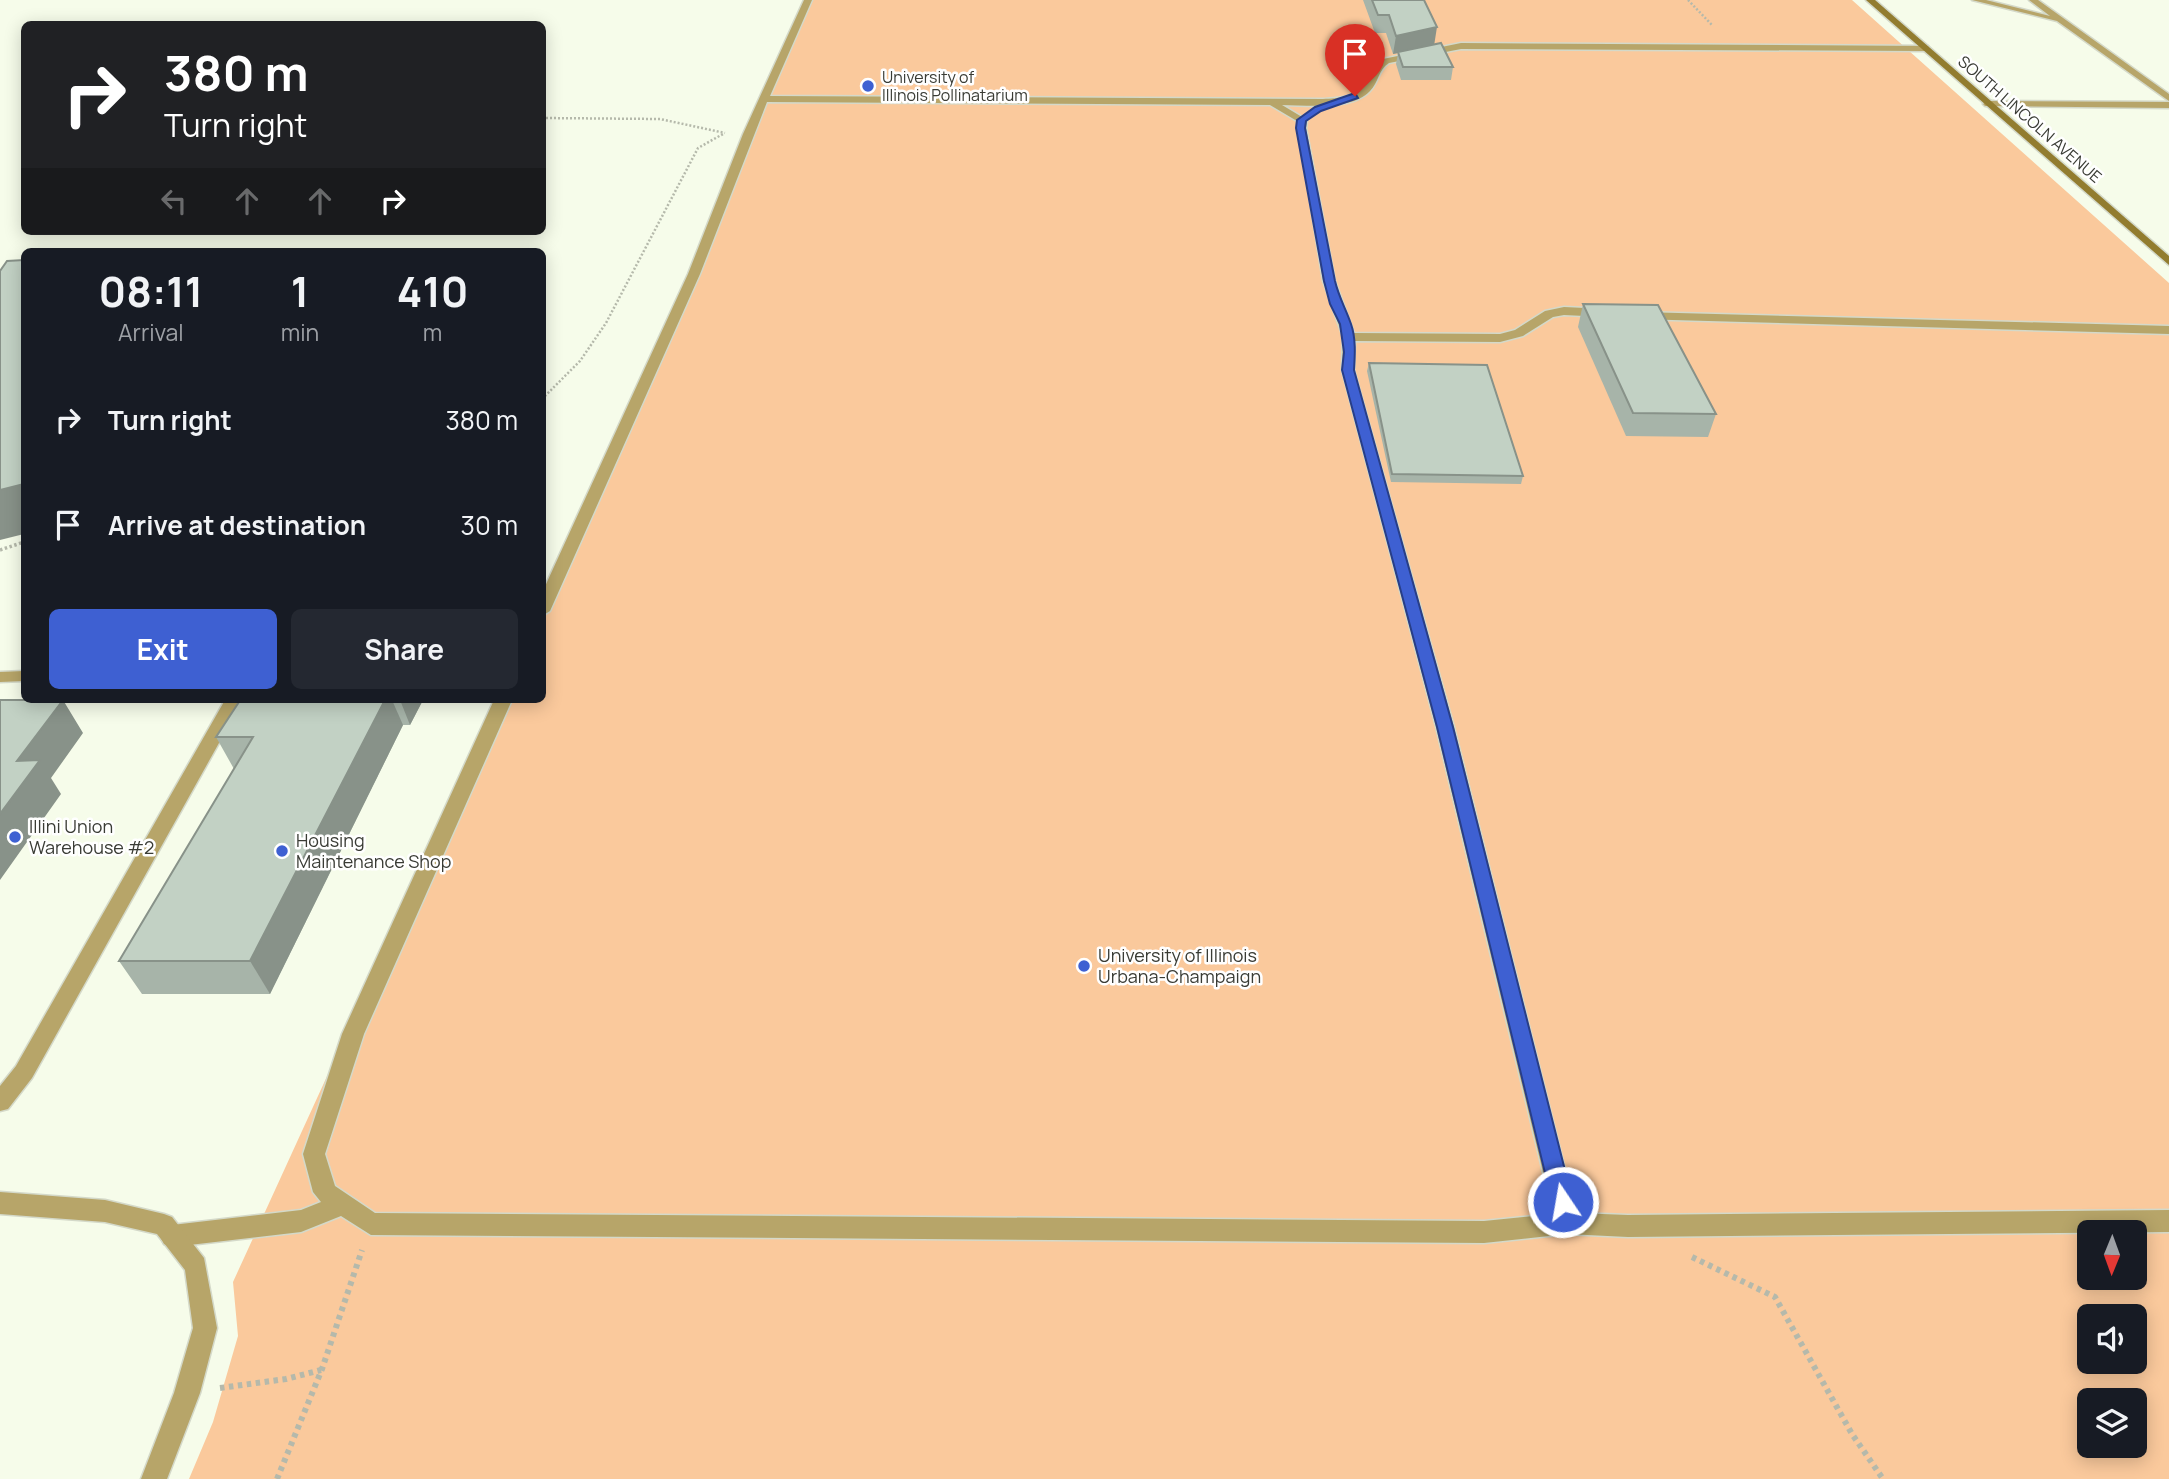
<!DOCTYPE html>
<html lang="en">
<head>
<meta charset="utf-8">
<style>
	:root { --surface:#171b24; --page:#242831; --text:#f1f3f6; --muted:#9ea1a6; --accent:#3e60d2 }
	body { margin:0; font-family:Manrope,sans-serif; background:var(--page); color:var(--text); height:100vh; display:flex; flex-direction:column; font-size:26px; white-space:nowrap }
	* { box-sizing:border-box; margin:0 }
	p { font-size:23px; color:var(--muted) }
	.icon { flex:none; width:38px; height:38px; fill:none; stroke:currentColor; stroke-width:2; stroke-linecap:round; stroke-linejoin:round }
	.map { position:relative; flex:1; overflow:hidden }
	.drawer { position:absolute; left:21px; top:248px; width:525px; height:455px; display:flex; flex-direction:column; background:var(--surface); border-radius:10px; box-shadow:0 4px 18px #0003 }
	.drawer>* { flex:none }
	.guide { position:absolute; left:21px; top:21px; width:525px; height:214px; border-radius:10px; box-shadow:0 4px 18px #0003; background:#202124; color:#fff; overflow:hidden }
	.needle { width:46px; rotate:181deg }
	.buttons { position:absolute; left:2077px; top:1220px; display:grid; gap:14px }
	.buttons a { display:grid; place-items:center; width:70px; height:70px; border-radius:10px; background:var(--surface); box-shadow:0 4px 18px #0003; font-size:35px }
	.pin { position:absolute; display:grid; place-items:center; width:60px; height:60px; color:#fff; margin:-72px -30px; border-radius:50% 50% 50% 0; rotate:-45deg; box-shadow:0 0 7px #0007 }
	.pin .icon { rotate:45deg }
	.me { position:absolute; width:77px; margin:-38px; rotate:348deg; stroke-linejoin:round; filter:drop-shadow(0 0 5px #0008) }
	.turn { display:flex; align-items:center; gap:24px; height:147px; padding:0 28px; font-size:32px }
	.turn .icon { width:91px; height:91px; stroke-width:2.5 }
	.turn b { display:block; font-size:49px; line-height:60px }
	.lanes { display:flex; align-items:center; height:66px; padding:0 28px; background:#0003; justify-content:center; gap:35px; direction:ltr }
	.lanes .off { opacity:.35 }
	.eta { display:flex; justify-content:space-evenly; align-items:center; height:119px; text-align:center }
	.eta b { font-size:42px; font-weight:700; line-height:49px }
	.action { display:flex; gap:14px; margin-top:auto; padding:14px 28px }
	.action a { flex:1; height:80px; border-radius:10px; background:var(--accent); color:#fff; font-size:28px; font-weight:700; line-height:80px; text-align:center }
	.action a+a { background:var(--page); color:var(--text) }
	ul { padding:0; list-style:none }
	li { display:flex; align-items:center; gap:21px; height:105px; padding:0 28px }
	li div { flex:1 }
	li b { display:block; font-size:26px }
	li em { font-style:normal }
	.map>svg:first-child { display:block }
</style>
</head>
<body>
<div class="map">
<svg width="2169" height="1479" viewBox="0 0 2169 1479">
	<rect width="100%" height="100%" fill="#f6fcea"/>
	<path fill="#fac99c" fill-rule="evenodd" d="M 808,0 L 1852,0 L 2169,283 L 2169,1479 L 189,1479 L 213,1422 L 238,1336 L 233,1282 L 499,700 L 542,700 L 543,604 L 694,274 ZM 2090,1232 L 2135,1232 L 2135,1278 L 2090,1278 ZM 2090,1316 L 2135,1316 L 2135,1362 L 2090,1362 ZM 2090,1400 L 2135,1400 L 2135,1446 L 2090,1446 Z"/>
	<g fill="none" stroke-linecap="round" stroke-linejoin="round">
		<g stroke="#d4d9c9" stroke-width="3">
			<g id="lane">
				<path d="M 804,0 L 812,0 L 770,96 L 1323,99 C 1338,98 1358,98 1367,83 C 1372,73 1373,66 1383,59 L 1461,43 L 1928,46 L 1929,48 L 1925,51 L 1461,49 L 1389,63 C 1378,70 1379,82 1370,91 C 1351,111 1308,105 1282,105 L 1307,120 L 1306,128 L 1335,281 L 1354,333 L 1500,334 L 1515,330 L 1545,311 L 1564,307 L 1606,309 L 1612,313 L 1606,317 L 1564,315 L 1553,317 L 1523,336 L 1500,342 L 1355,341 L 1354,370 L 1454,727 L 1576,1213 L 1628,1215 L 2169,1210 L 2169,1232 L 1628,1237 L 1567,1234 L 1484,1243 L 371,1235 L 341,1216 L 301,1232 L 172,1247 L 164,1244 L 160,1236 L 164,1228 L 172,1225 L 301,1210 L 321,1202 L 313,1192 L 303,1154 L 342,1034 L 494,700 L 512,700 L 364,1034 L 325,1154 L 335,1186 L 375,1213 L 1484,1221 L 1553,1214 L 1436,727 L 1342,370 L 1343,337 L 1323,281 L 1297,121 L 1270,105 L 767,102 L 700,274 L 550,611 L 542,616 L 542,593 L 688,274 L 743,134 Z"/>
				<polygon points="1972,0 1986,0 2050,16 2029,0 2038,0 2169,94 2169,101 2057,21"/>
				<polygon points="1988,101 2169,102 2169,108 1985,106 1983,104"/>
				<polygon points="1641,312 2169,326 2169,334 1637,319 1635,316"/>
				<polygon points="24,671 24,681 0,682 0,672"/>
				<polygon points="225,700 243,700 32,1078 8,1109 0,1111 0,1086 16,1066"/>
			</g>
		</g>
		<g stroke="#d4d9c9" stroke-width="3">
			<polygon id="street" points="0,1192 105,1200 164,1214 172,1217 204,1258 217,1328 200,1393 167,1479 141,1479 174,1393 193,1328 185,1270 157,1234 105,1222 0,1214"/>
		</g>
		<g stroke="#d4d9c9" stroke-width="3">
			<polygon id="secondary" points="1866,0 1875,0 2169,256 2169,265"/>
		</g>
		<g stroke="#b5b9ab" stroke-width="2.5" stroke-dasharray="2 2" stroke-linecap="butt">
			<polyline points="1688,0 1712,25"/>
			<polyline points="542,118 660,119 725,133"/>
			<polyline points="542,399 580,361 606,323 698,148 723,134"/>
		</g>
		<polyline stroke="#b5b9ab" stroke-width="3.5" stroke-dasharray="2.5 2.5" stroke-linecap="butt" points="0,550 24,542"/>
		<g stroke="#b5b9ab" stroke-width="6" stroke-dasharray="4.5 4.5" stroke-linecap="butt">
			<polyline points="1692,1257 1775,1297 1852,1434 1883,1479"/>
			<polyline points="220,1388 286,1379 321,1370"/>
			<polyline points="277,1479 322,1369 362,1250"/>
		</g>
		<use href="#lane" fill="#b7a569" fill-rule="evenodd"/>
		<use href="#street" fill="#b7a569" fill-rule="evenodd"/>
		<use href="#secondary" fill="#927c2f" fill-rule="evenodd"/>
	</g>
	<g fill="#a7b4a9">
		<polygon points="1363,0 1424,0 1434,45 1453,67 1451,80 1401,80 1396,64 1398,53 1393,54 1386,33 1375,33"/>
		<polygon points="1583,304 1716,414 1708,437 1626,436 1578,327"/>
		<polygon points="1369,363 1523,476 1521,484 1391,482 1367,371"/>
		<polygon points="268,700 423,700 410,725 403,725 270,994 142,994 119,961 234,769 216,737 267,702"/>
	</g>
	<g fill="#889289">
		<polygon points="1437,27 1434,46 1393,54 1396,36"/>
		<polygon points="24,484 24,534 0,540 0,490"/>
		<polygon points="63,700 83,733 51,778 61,794 0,880 0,814 17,761"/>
		<polygon points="385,700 392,700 403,725 270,994 250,961"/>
		<polygon points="400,700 423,700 410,725"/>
	</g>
	<g fill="#c2d1c4" stroke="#889289" stroke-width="2">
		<polygon points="1372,0 1424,0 1437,27 1396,36 1389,15 1378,15"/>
		<polygon points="1441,43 1453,67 1403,67 1398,52"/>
		<polygon points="24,260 24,484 0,490 0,271 7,261"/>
		<polygon points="1583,304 1658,305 1716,414 1633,413"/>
		<polygon points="1369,363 1487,365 1523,476 1392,474"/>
		<polygon points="0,700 63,700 17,761 40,760 0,814"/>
		<polygon points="268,700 385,700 250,961 119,961 253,737 216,737 239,702 267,702"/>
	</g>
	<path fill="#3e60d2" stroke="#283e88" stroke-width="2" d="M 1355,93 L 1358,98 L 1321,111 L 1306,121 L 1305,128 L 1335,281 C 1339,298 1346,309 1351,324 C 1356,338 1355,355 1354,370 L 1453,727 L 1573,1202 L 1570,1209 L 1563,1212 L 1555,1209 L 1552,1202 L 1437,727 L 1342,370 L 1344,352 L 1340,324 L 1330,304 L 1324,281 L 1296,128 L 1297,120 L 1315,107 Z"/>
	<g fill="#3e60d2" stroke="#fff" stroke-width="2.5">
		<circle cx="868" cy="86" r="7"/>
		<circle cx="15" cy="837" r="7"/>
		<circle cx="282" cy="851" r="7"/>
		<circle cx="1084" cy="966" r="7"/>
	</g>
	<g text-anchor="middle" stroke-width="5" stroke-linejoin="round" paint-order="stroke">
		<g font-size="16" fill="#3a3c35" stroke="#fff" text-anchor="start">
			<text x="882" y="83">University of<tspan x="882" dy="18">Illinois Pollinatarium</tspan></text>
		</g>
		<g font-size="16" fill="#3a3c35" stroke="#fff">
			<text transform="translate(2030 119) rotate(41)" y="6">SOUTH LINCOLN AVENUE</text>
		</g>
		<g font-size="18" fill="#3a3c35" stroke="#fff" text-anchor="start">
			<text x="29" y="833">Illini Union<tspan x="29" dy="21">Warehouse #2</tspan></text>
			<text x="296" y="847">Housing<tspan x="296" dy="21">Maintenance Shop</tspan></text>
			<text x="1098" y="962">University of Illinois<tspan x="1098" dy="21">Urbana-Champaign</tspan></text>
		</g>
	</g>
</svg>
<div class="buttons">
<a><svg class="needle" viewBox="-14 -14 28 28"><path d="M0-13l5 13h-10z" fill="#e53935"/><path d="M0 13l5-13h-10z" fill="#9ea1a6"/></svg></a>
<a><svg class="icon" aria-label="sound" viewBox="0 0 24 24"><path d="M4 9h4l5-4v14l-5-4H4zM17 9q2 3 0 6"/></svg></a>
<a><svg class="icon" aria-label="layers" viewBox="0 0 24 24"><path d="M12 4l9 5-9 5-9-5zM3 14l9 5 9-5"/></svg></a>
</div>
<div class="pin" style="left:1355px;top:96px;background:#d93025"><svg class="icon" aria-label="arrive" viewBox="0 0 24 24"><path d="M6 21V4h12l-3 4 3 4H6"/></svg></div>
<svg class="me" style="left:1563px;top:1202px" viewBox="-20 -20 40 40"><circle r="17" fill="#3e60d2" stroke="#fff" stroke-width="3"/><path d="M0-11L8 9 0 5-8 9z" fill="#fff"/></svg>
<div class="guide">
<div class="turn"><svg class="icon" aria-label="right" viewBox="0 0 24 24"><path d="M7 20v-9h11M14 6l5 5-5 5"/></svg><div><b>380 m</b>Turn right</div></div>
<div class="lanes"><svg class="icon off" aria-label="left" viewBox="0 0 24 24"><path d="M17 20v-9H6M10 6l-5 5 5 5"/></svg><svg class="icon off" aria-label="ahead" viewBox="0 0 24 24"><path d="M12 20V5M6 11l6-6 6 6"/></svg><svg class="icon off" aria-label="ahead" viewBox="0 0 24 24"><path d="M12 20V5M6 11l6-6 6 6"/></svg><svg class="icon" aria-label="right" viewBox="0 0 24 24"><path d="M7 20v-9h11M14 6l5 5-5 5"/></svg></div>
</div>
<section class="drawer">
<div class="eta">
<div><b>08:11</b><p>Arrival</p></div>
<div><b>1</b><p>min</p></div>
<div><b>410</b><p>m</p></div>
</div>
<ul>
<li><svg class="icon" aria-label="right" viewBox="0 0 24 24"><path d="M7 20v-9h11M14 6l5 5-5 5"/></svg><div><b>Turn right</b></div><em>380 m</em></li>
<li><svg class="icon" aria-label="arrive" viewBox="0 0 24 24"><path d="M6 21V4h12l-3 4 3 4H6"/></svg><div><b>Arrive at destination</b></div><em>30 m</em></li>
</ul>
<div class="action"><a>Exit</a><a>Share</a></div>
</section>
</div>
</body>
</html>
